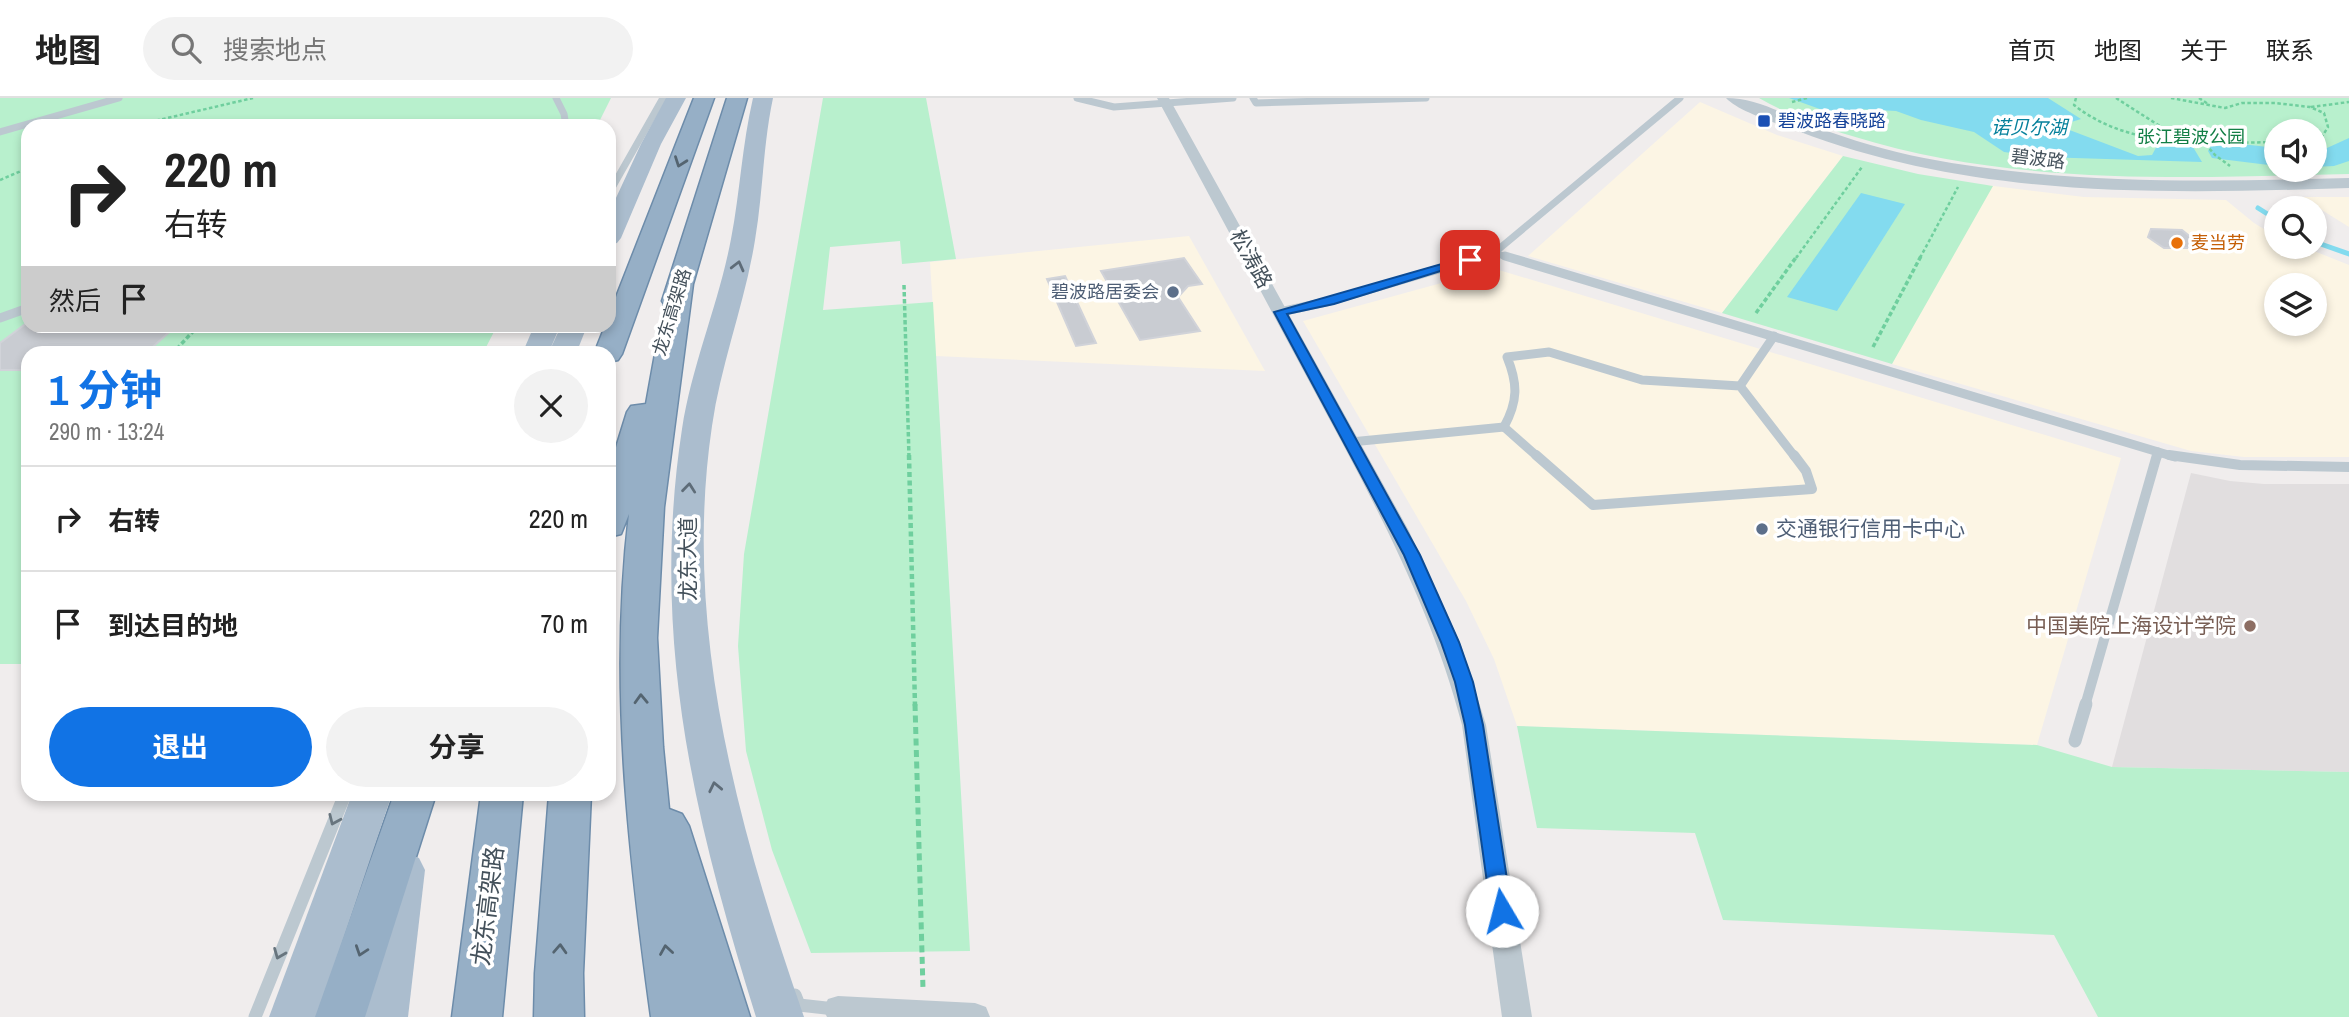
<!DOCTYPE html>
<html lang="zh">
<head>
<meta charset="utf-8">
<style>
	:root { --surface:#fff; --page:#f2f2f2; --text:#222; --muted:#767676; --line:#e0e0e0; --accent:#1173e5 }
	body { margin:0; font-family:"Archivo Narrow","Noto Sans SC",sans-serif; background:var(--page); color:var(--text); height:100vh; display:flex; flex-direction:column; font-size:26px; white-space:nowrap }
	* { box-sizing:border-box; margin:0 }
	p { font-size:23px; color:var(--muted) }
	.icon { flex:none; width:38px; height:38px; fill:none; stroke:currentColor; stroke-width:2; stroke-linecap:round; stroke-linejoin:round }
	.map { position:relative; flex:1; overflow:hidden }
	.side { position:absolute; left:21px; top:248px; width:595px; height:455px; display:flex; flex-direction:column; background:var(--surface); border-radius:21px; box-shadow:0 4px 10px #0003 }
	.side>* { flex:none }
	.top-card { position:absolute; left:21px; top:21px; width:595px; height:214px; border-radius:21px; box-shadow:0 4px 10px #0003; background:#fff; color:var(--text); overflow:hidden }
	.buttons { position:absolute; left:2264px; top:21px; display:grid; gap:14px }
	.buttons a { display:grid; place-items:center; width:63px; height:63px; border-radius:50%; background:var(--surface); box-shadow:0 4px 10px #0003; font-size:35px }
	.pin { position:absolute; display:grid; place-items:center; width:60px; height:60px; color:#fff; margin:-30px; border-radius:14px; box-shadow:0 4px 10px #0006 }
	.me { position:absolute; width:77px; margin:-38px; rotate:352deg; stroke-linejoin:round; filter:drop-shadow(0 0 5px #0008) }
	.turn { display:flex; align-items:center; gap:24px; height:147px; padding:0 28px; font-size:32px }
	.turn .icon { width:91px; height:91px; stroke-width:2.5 }
	.turn b { display:block; font-size:49px; line-height:60px }
	.then { display:flex; align-items:center; height:66px; padding:0 28px; background:#0003; gap:14px; font-size:26px }
	.round { display:grid; place-items:center; flex:none; width:74px; height:74px; border-radius:37px; background:var(--page) }
	.head { display:flex; align-items:center; justify-content:space-between; height:119px; padding:0 28px }
	h1 { font-size:42px; font-weight:700; line-height:52px; color:var(--accent) }
	.cta { display:flex; gap:14px; margin-top:auto; padding:14px 28px }
	.cta a { flex:1; height:80px; border-radius:42px; background:var(--accent); color:#fff; font-size:28px; font-weight:700; line-height:80px; text-align:center }
	.cta a+a { background:var(--page); color:var(--text) }
	ul { padding:0; list-style:none }
	li { display:flex; align-items:center; gap:21px; height:105px; padding:0 28px; border-top:2px solid var(--line) }
	li div { flex:1 }
	li b { display:block; font-size:26px }
	li em { font-style:normal }
	header { display:flex; align-items:center; gap:42px; box-sizing:border-box; height:98px; padding:0 35px; background:var(--surface); border-bottom:2px solid var(--line) }
	header strong { font-size:33px }
	nav { display:flex; gap:38px; margin-inline-start:auto; font-size:24px }
	.search { width:490px; height:63px; background:var(--page); display:flex; align-items:center; gap:18px; box-sizing:border-box; padding:0 24px; border-radius:38px; color:var(--muted); font-size:26px }
	.map>svg:first-child { display:block }
</style>
</head>
<body>
<header>
<strong>地图</strong>
<div class="search"><svg class="icon" aria-label="search" viewBox="0 0 24 24"><circle cx="10" cy="10" r="6"/><path d="M15 15l6 6"/></svg>搜索地点</div>
<nav><a>首页</a><a>地图</a><a>关于</a><a>联系</a></nav>
</header>
<div class="map">
<svg width="2349" height="919" viewBox="0 0 2349 919">
	<rect width="100%" height="100%" fill="#f0eded"/>
	<g fill="#fcf5e4" fill-rule="evenodd">
		<polygon points="1700,4 1777,37 1843,58 1722,215 1528,158"/>
		<path d="M 1986,87 L 2084,99 L 2226,102 L 2254,125 L 2277,139 L 2277,149 L 2304,149 L 2349,167 L 2349,359 L 2244,359 L 2191,353 L 1892,266 ZM 2277,187 L 2315,187 L 2315,226 L 2277,226 Z"/>
		<polygon points="2301,99 2349,99 2349,129"/>
		<polygon points="1189,138 1265,273 936,258 930,164"/>
		<polygon points="1489,169 2121,360 2037,647 1517,628 1494,561 1466,503 1303,223 1445,184"/>
	</g>
	<polygon fill="#e1dedf" points="2191,375 2230,383 2264,386 2349,386 2349,674 2112,669"/>
	<g fill="#b8f0cd" fill-rule="evenodd">
		<polygon points="0,0 611,0 597,28 28,28 28,228 497,228 483,255 28,256 28,566 0,566"/>
		<polygon points="823,0 926,0 956,161 902,166 900,143 830,149 823,212 933,204 970,853 811,855 772,752 746,653 738,548 744,456"/>
		<path d="M 1759,0 L 2349,0 L 2349,76 C 2184,80 2012,88 1852,38 C 1820,28 1788,17 1759,0 ZM 2277,33 L 2315,33 L 2315,72 L 2277,72 Z"/>
		<polygon points="1843,58 1918,76 1993,88 1892,266 1722,215"/>
		<polygon points="1517,628 2037,647 2112,669 2349,674 2349,919 2098,919 2054,837 1723,822 1695,735 1537,730"/>
	</g>
	<g fill="#83dbef">
		<polygon points="1789,0 2048,0 2081,21 2059,28 2138,58 2152,57 2158,46 2193,49 2202,64 2042,59 2004,54 1974,34 1921,22 1896,13 1858,11 1845,20"/>
		<polygon points="1861,95 1905,106 1837,213 1787,199"/>
	</g>
	<g fill="none" stroke-linecap="round" stroke-linejoin="round">
		<g stroke="#83dbef" stroke-width="5">
			<polyline points="2258,110 2277,122"/>
			<polyline points="2315,144 2349,156"/>
		</g>
		<g fill="#83dbef" fill-rule="evenodd">
			<polygon points="2349,40 2349,63 2334,68 2315,69 2315,51 2327,50"/>
			<polygon points="2223,44 2277,50 2277,68 2212,60 2208,53 2212,46"/>
		</g>
	</g>
	<g fill="#c9ccd2" stroke="#d1d3d9" stroke-width="2">
		<polygon points="2151,131 2182,132 2204,150 2164,150 2148,139"/>
		<polygon points="1184,160 1202,186 1188,188 1178,199 1200,233 1140,242 1101,173"/>
		<polygon points="1065,178 1096,245 1076,248 1047,181"/>
		<polygon points="28,224 28,228 176,228 145,256 28,256 28,272 0,272 0,245"/>
	</g>
	<g fill="none" stroke-linecap="round" stroke-linejoin="round">
		<g stroke="#6d8caa" stroke-width="3">
			<g id="trunk">
				<polygon points="694,0 714,0 622,256 618,262 609,264 609,256 594,256 605,228 609,228 609,217"/>
				<path d="M 727,0 L 747,0 L 693,186 L 664,409 L 657,540 L 663,649 L 669,711 L 682,716 L 689,728 L 750,919 L 651,919 C 628,751 609,585 629,416 L 621,436 L 609,439 L 609,372 L 627,314 L 631,308 L 646,306 L 664,206 L 662,203 Z"/>
				<polygon points="394,696 436,696 365,919 315,919"/>
				<polygon points="481,696 523,696 502,919 452,919"/>
				<polygon points="549,696 591,696 583,875 584,919 534,919 535,875"/>
			</g>
		</g>
		<g stroke="#6fcf9e" stroke-width="2.5" stroke-dasharray="3.5 2.5" stroke-linecap="butt">
			<path d="M 2076,0 L 2074,7 C 2131,52 2208,45 2277,44"/>
			<polyline points="2116,0 2180,41"/>
			<polyline points="2171,0 2225,10 2242,5 2275,5 2310,9 2324,15 2328,29 2323,37 2315,39"/>
			<polyline points="2199,0 2208,6"/>
			<polyline points="1792,4 1807,0"/>
			<polyline points="2311,9 2349,4"/>
			<polyline points="133,28 253,0"/>
			<polyline points="2190,28 2215,57 2230,68"/>
			<polyline points="0,82 28,70"/>
			<polyline points="1796,160 1862,69"/>
			<polyline points="1920,160 1958,89"/>
		</g>
		<g stroke="#6fcf9e" stroke-width="3.5" stroke-dasharray="4.5 2.5" stroke-linecap="butt">
			<polyline points="904,187 909,359"/>
			<polyline points="1756,215 1797,158"/>
			<polyline points="1873,249 1921,158"/>
			<polyline points="172,256 198,228"/>
		</g>
		<polyline stroke="#6fcf9e" stroke-width="4.5" stroke-dasharray="5 3.5" stroke-linecap="butt" points="909,357 915,608"/>
		<polyline stroke="#6fcf9e" stroke-width="5" stroke-dasharray="7 4.5" stroke-linecap="butt" points="915,606 923,891"/>
		<g stroke="#bcc8d0" stroke-width="7">
			<polyline points="556,0 564,16 566,28"/>
			<polyline points="1077,0 1114,9 1233,0"/>
			<polyline points="1253,0 1256,5 1426,0"/>
			<polyline points="0,34 119,0"/>
			<polyline points="609,95 663,0"/>
			<polyline points="1494,155 1511,160"/>
			<polyline points="1477,160 1494,155 1680,0"/>
		</g>
		<g stroke="#bcc8d0" stroke-width="9">
			<polyline points="1505,158 2175,359"/>
			<polyline points="1280,214 1330,203 1483,158"/>
			<polyline points="0,220 28,210"/>
			<polyline points="1740,288 1774,238"/>
			<polyline points="1504,329 1538,359"/>
			<path d="M 1504,329 C 1518,303 1518,286 1507,259 L 1549,254 L 1642,282 L 1740,288 L 1795,359"/>
			<polyline points="1351,344 1504,329"/>
			<polyline points="2157,359 2158,354"/>
		</g>
		<g stroke="#bcc8d0" stroke-width="10">
			<polyline points="1536,357 1593,407 1812,391 1806,373 1794,357"/>
			<polyline points="2169,357 2240,367 2349,369"/>
			<polyline points="2085,608 2157,357"/>
		</g>
		<g stroke="#bcc8d0" stroke-width="13">
			<polyline points="2075,643 2086,606"/>
			<polyline points="795,897 799,907 835,911"/>
			<polyline points="255,919 345,696"/>
		</g>
		<g fill="#bcc8d0" fill-rule="evenodd">
			<path d="M 1157,0 L 1169,0 L 1409,433 L 1461,547 L 1486,627 L 1532,919 L 1502,919 L 1462,627 C 1430,504 1369,395 1310,285 C 1259,190 1208,95 1157,0 Z"/>
			<polygon points="838,898 975,905 986,909 990,919 827,919 823,911 828,901"/>
		</g>
		<path fill="#bcc8d0" fill-rule="evenodd" d="M 1726,0 C 1758,0 1787,18 1816,29 C 1851,42 1888,53 1924,60 C 2065,87 2206,84 2349,80 L 2349,90 C 2163,96 1975,101 1798,33 C 1779,26 1739,14 1726,0 Z"/>
		<g fill="#abbdce" fill-rule="evenodd">
			<polygon points="666,0 686,0 661,46 621,140 617,145 609,147 609,115 641,46"/>
			<path d="M 753,0 L 773,0 C 763,47 763,95 755,142 C 745,205 721,265 712,328 C 682,530 738,729 804,919 L 756,919 C 694,721 650,540 682,331 C 692,266 719,205 731,141 C 740,94 742,47 753,0 Z"/>
			<polygon points="534,228 560,228 549,254 561,228 587,228 576,256 522,256"/>
			<polygon points="352,696 392,696 317,919 269,919"/>
			<polygon points="404,754 419,760 425,772 408,919 360,919 383,772 389,760"/>
		</g>
		<use href="#trunk" fill="#96afc6" fill-rule="evenodd"/>
	</g>
	<defs><path id="oneway-chevron" d="M-2-3.5L2.5 0L-2 3.5" fill="none" stroke-width="1.6" stroke-linecap="round" stroke-linejoin="round" transform="scale(1.75)"/></defs>
	<g stroke="#546470">
		<use href="#oneway-chevron" transform="translate(680 64) rotate(110)"/>
		<use href="#oneway-chevron" transform="translate(641 601) rotate(-92)"/>
		<use href="#oneway-chevron" transform="translate(560 851) rotate(-87)"/>
		<use href="#oneway-chevron" transform="translate(666 852) rotate(-99)"/>
		<use href="#oneway-chevron" transform="translate(361 853) rotate(109)"/>
	</g>
	<g stroke="#5e6c78">
		<use href="#oneway-chevron" transform="translate(738 168) rotate(-76)"/>
		<use href="#oneway-chevron" transform="translate(689 390) rotate(-84)"/>
		<use href="#oneway-chevron" transform="translate(715 689) rotate(-102)"/>
	</g>
	<g stroke="#68757e">
		<use href="#oneway-chevron" transform="translate(334 722) rotate(114)"/>
		<use href="#oneway-chevron" transform="translate(279 856) rotate(112)"/>
	</g>
	<polygon fill="#1173e5" stroke="#0b4b95" stroke-width="2" points="1466,159 1476,162 1334,206 1287,216 1420,457 1459,544 1473,584 1483,627 1512,813 1509,819 1502,822 1494,819 1491,813 1465,627 1455,584 1441,544 1404,457 1274,214"/>
	<rect fill="#1a4fb4" stroke="#fff" stroke-width="2.5" x="1757" y="16" width="14" height="14" rx="3.5"/>
	<circle fill="#e8710a" stroke="#fff" stroke-width="2.5" cx="2177" cy="145" r="7"/>
	<g fill="#5c6f8a" stroke="#fff" stroke-width="2.5">
		<circle cx="1173" cy="194" r="7"/>
		<circle cx="1762" cy="431" r="7"/>
	</g>
	<circle fill="#8d6e63" stroke="#fff" stroke-width="2.5" cx="2250" cy="528" r="7"/>
	<g text-anchor="middle" stroke-width="7" stroke-linejoin="round" paint-order="stroke">
		<g font-size="18" fill="#164399" stroke="#fff" text-anchor="start">
			<text x="1778" y="29">碧波路春晓路</text>
		</g>
		<g font-size="18" fill="#137f46" stroke="#fff">
			<text x="2191" y="45">张江碧波公园</text>
		</g>
		<g font-size="18" fill="#44515b" stroke="#fff">
			<text transform="translate(2038 61) rotate(7)" y="6">碧波路</text>
			<text transform="translate(672 214) rotate(-73)" y="6">龙东高架路</text>
		</g>
		<g font-size="18" fill="#c56008" stroke="#fff" text-anchor="start">
			<text x="2191" y="151">麦当劳</text>
		</g>
		<g font-size="18" fill="#4e5e75" stroke="#fff" text-anchor="end">
			<text x="1159" y="200">碧波路居委会</text>
		</g>
		<g font-size="19" font-style="italic" fill="#07819c" stroke="#fff">
			<text x="2029" y="36">诺贝尔湖</text>
		</g>
		<g font-size="21" fill="#44515b" stroke="#fff">
			<text transform="translate(1251 161) rotate(61)" y="7">松涛路</text>
			<text transform="translate(688 461) rotate(-90)" y="7">龙东大道</text>
		</g>
		<g font-size="21" fill="#4e5e75" stroke="#fff" text-anchor="start">
			<text x="1776" y="438">交通银行信用卡中心</text>
		</g>
		<g font-size="21" fill="#785e54" stroke="#fff" text-anchor="end">
			<text x="2236" y="535">中国美院上海设计学院</text>
		</g>
		<g font-size="24" fill="#44515b" stroke="#fff">
			<text transform="translate(488 808) rotate(-83)" y="8">龙东高架路</text>
		</g>
	</g>
</svg>
<div class="buttons">
<a><svg class="icon" aria-label="sound" viewBox="0 0 24 24"><path d="M4 9h4l5-4v14l-5-4H4zM17 9q2 3 0 6"/></svg></a>
<a><svg class="icon" aria-label="search" viewBox="0 0 24 24"><circle cx="10" cy="10" r="6"/><path d="M15 15l6 6"/></svg></a>
<a><svg class="icon" aria-label="layers" viewBox="0 0 24 24"><path d="M12 4l9 5-9 5-9-5zM3 14l9 5 9-5"/></svg></a>
</div>
<div class="pin" style="left:1470px;top:162px;background:#d93025"><svg class="icon" aria-label="arrive" viewBox="0 0 24 24"><path d="M6 21V4h12l-3 4 3 4H6"/></svg></div>
<svg class="me" style="left:1502px;top:813px" viewBox="-20 -20 40 40"><circle r="19" fill="#fff"/><path d="M0-13L10 11 0 6-10 11z" fill="#1173e5"/></svg>
<div class="top-card">
<div class="turn"><svg class="icon" aria-label="right" viewBox="0 0 24 24"><path d="M7 20v-9h11M14 6l5 5-5 5"/></svg><div><b>220 m</b>右转</div></div>
<div class="then">然后<svg class="icon" aria-label="arrive" viewBox="0 0 24 24"><path d="M6 21V4h12l-3 4 3 4H6"/></svg></div>
</div>
<section class="side">
<div class="head"><div><h1>1 分钟</h1><p>290 m · 13:24</p></div><a class="round"><svg class="icon" aria-label="close" viewBox="0 0 24 24"><path d="M6 6l12 12M18 6L6 18"/></svg></a></div>
<ul>
<li><svg class="icon" aria-label="right" viewBox="0 0 24 24"><path d="M7 20v-9h11M14 6l5 5-5 5"/></svg><div><b>右转</b></div><em>220 m</em></li>
<li><svg class="icon" aria-label="arrive" viewBox="0 0 24 24"><path d="M6 21V4h12l-3 4 3 4H6"/></svg><div><b>到达目的地</b></div><em>70 m</em></li>
</ul>
<div class="cta"><a>退出</a><a>分享</a></div>
</section>
</div>
</body>
</html>
